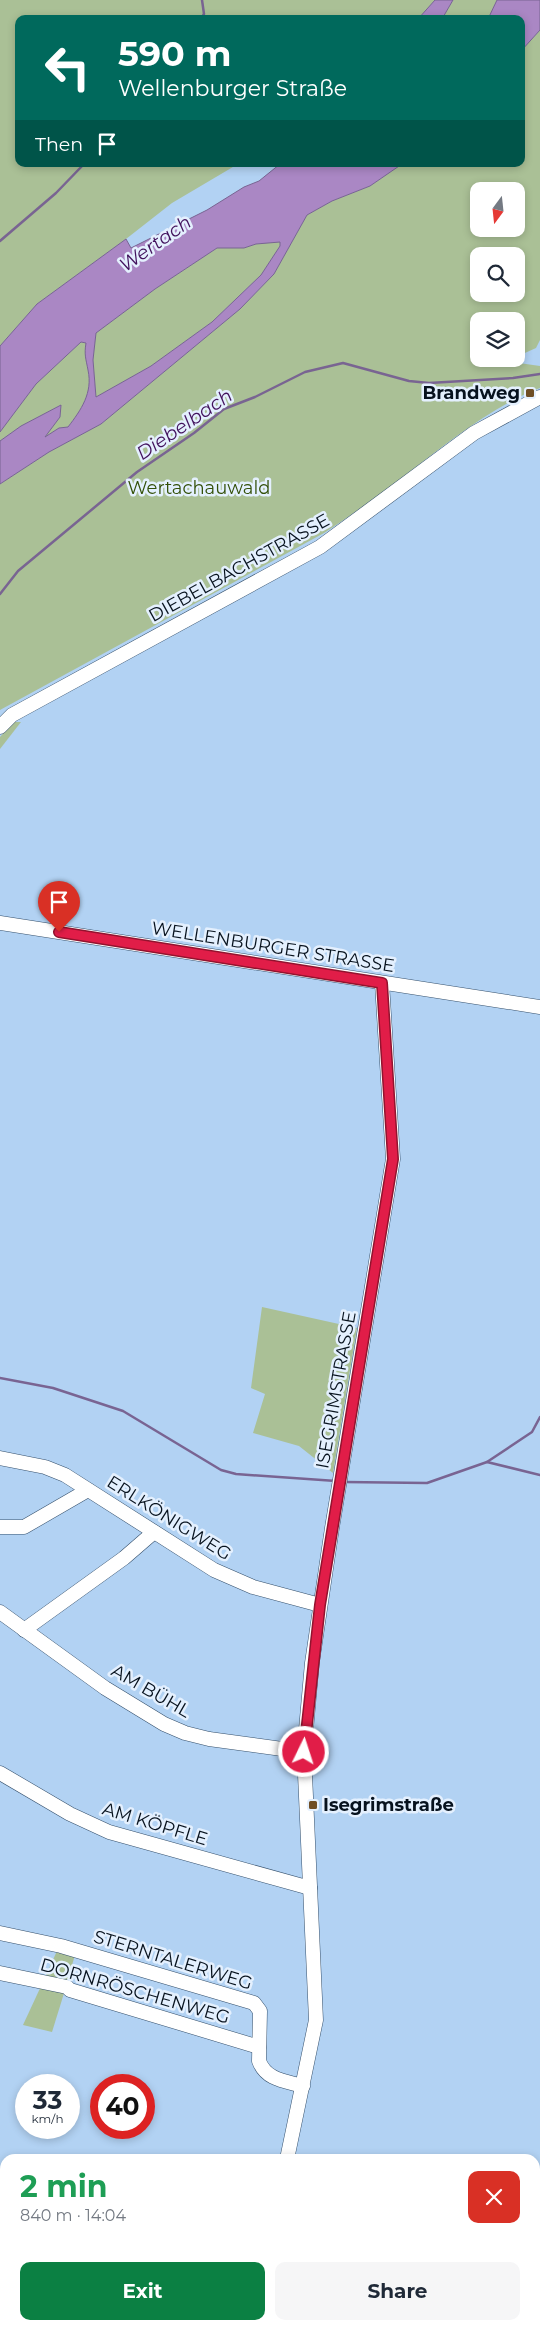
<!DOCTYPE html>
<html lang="en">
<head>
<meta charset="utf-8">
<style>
	:root { --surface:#fff; --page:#f6f6f7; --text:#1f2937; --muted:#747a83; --accent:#0b8043 }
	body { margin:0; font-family:Montserrat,sans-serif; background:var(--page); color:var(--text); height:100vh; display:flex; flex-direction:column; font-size:19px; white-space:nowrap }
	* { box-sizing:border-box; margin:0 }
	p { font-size:16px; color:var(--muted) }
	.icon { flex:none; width:28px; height:28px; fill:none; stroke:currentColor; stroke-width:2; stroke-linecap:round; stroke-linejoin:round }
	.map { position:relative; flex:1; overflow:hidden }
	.details { position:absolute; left:0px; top:2154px; width:540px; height:176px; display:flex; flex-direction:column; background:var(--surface); border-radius:15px 15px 0 0; box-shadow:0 2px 8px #0003 }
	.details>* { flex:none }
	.banner { position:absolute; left:15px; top:15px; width:510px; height:152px; border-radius:10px; box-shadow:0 2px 8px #0003; background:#00695c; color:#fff; overflow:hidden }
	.needle { width:32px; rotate:195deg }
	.tools { position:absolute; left:470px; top:182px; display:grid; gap:10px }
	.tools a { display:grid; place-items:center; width:55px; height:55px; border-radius:10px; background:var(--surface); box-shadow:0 2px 8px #0003; font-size:25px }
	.speed { position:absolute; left:15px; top:2074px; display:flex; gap:10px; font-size:25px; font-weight:700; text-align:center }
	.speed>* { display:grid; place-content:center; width:65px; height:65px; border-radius:50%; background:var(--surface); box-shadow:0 2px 8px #0003; line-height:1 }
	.speed small { font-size:12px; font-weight:400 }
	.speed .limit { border:8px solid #d22; background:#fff; color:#111 }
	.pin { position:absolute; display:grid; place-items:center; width:42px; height:42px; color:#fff; margin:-51px -21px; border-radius:50% 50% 50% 0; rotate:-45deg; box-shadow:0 0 5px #0007 }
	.pin .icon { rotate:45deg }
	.me { position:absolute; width:55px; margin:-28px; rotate:4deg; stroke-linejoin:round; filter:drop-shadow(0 0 4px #0008) }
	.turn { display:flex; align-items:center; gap:18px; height:105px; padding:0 20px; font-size:22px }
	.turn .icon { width:65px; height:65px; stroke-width:2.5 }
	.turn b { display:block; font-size:35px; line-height:42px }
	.then { display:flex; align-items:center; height:48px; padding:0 20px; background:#0003; gap:10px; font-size:19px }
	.round { display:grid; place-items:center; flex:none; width:52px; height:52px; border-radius:10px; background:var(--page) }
	.overview { display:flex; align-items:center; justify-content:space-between; height:85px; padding:0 20px }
	h1 { font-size:30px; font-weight:700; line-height:38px; color:#1e9e55 }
	.action { display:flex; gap:10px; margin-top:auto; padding:10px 20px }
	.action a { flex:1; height:58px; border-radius:10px; background:var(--accent); color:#fff; font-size:20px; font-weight:700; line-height:58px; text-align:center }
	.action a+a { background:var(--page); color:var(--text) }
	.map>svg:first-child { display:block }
</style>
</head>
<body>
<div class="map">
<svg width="540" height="2329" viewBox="0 0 540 2329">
	<rect width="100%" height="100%" fill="#b2d2f3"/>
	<g fill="#aac096" fill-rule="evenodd">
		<polygon points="0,0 435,0 418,19 19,19 19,164 238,164 172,203 126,239 37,304 0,346"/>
		<polygon points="453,0 497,0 488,19 442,19"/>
		<path d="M 540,30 L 540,340 L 536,348 L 516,357 L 516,321 L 479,321 L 479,359 L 515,359 L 512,362 L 540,366 L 540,388 C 492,406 449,442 408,473 C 381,494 353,514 324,533 L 0,710 L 0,484 L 49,452 L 101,424 L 240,309 L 274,274 L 307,215 L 332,201 L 370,186 L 402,164 L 521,164 L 521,51 ZM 479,191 L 516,191 L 516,229 L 479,229 ZM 479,256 L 516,256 L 516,294 L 479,294 Z"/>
		<polygon points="280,241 280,246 261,275 212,322 151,366 96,397 93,360 96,333 155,289 217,248 244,248 256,244"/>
		<path d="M 81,342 L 87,343 C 84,354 86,359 88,370 C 93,393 81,410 68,427 L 59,428 L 44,438 L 60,417 L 61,405 L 21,426 L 0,441 L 0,432 L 36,384 Z"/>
		<polygon points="13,722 21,722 0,749 0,737"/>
		<polygon points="262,1307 357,1328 333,1473 299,1446 253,1433 265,1394 251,1388"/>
		<polygon points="57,1951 75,1955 67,1982 45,1977"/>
		<polygon points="42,1984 65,1990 52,2032 23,2025"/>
	</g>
	<g fill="#aa87c4" stroke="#796492" fill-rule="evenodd">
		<polygon points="435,0 453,0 442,19 418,19"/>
		<polygon points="497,0 540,0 540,30 521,51 521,19 488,19"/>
		<path d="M 280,164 L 402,164 L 370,186 L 332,201 L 307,215 L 274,274 L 240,309 L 101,424 L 49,452 L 0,484 L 0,441 L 21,426 L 61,405 L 60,417 L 45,437 L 59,428 L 68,427 C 81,410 93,393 88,370 C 86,359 84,355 86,343 L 81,342 L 36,384 L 0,432 L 0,346 L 37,304 L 126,239 L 131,248 L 207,210 L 244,187 L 259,181 ZM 280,242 L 280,246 L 261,275 L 212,322 L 151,366 L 96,397 L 93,360 L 96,333 L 155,289 L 217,248 L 244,248 L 256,244 Z"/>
	</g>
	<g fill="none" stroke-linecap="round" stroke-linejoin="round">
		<g stroke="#796492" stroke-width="2.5">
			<polyline points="201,19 204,14 202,0"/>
			<polyline points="0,241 56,193 84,164"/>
			<polyline points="0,594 18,571 137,472 194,433 224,409 255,397 305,372 343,363 409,381 429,383 513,378 540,374"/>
			<polyline points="0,1378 53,1388 123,1411 221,1470 236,1474 336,1481"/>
			<polyline points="487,1462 532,1432 540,1417"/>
			<polyline points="344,1482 427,1483 487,1462 540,1475"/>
		</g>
		<g stroke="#35506c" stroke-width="15">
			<g id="minor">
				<polyline points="0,727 12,715 320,547 474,433 540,397"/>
				<polyline points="0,923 540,1007"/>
				<polyline points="0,1458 45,1467 65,1475 214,1570 253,1587 320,1605"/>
				<polyline points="0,1527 24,1527 88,1490"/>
				<polyline points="0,1612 105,1688 164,1724 185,1733 209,1739 304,1752"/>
				<polyline points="24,1630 124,1558 154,1532"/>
				<polyline points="0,1773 70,1814 109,1832 310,1888"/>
				<path d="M 0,1933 L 61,1946 L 254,2003 L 260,2011 L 259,2061 C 266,2080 285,2081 303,2086"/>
				<polyline points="0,1973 67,1987 70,1990 259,2047"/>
				<polyline points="287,2159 316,2020 304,1752 312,1663 332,1528 393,1159 382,983"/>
				<polyline points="246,2329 247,2325"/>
			</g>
		</g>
		<use href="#minor" stroke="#fff" stroke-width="14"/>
	</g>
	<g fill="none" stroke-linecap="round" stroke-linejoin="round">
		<g stroke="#92132f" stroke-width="12">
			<polyline id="route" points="59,932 382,983 393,1159 320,1605 304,1752"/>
		</g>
		<use href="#route" stroke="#e11d48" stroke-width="9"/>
	</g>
	<g fill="#6f4e25" stroke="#e4f0fe" stroke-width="2">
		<rect x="525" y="388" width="10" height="10" rx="2.5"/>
		<rect x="308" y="1800" width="10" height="10" rx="2.5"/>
	</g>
	<g text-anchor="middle" stroke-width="5" stroke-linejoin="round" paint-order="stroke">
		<g font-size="18" font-weight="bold" fill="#07121e" stroke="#e4f0fe" text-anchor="end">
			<text x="520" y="399">Brandweg</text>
			<text x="323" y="1811" text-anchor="start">Isegrimstraße</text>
		</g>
		<g font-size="18" fill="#335008" stroke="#e4f0fe">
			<text x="199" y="494">Wertachauwald</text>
		</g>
		<g font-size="18" fill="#07121e" stroke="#e4f0fe">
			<text transform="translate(239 568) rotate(-29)" y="6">DIEBELBACHSTRASSE</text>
			<text transform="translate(273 947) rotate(9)" y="6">WELLENBURGER STRASSE</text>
			<text transform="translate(336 1390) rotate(-80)" y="6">ISEGRIMSTRASSE</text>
			<text transform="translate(169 1518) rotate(32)" y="6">ERLKÖNIGWEG</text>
			<text transform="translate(151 1691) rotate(30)" y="6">AM BÜHL</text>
			<text transform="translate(155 1824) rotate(17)" y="6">AM KÖPFLE</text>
			<text transform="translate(173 1960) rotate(17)" y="6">STERNTALERWEG</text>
			<text transform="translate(135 1991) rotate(16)" y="6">DORNRÖSCHENWEG</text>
		</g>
		<g font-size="19" font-style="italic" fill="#42125d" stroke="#e4f0fe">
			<text transform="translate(155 243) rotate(-35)" y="7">Wertach</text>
			<text transform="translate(184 424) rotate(-34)" y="7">Diebelbach</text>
		</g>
	</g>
</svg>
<div class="tools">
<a><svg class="needle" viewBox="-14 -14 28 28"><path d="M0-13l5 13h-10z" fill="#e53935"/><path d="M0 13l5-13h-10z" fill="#747a83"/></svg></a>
<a><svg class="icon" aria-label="search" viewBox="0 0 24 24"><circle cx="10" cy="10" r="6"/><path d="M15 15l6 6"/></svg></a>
<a><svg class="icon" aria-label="layers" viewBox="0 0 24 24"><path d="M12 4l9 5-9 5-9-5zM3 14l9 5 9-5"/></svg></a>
</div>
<div class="speed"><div>33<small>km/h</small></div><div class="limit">40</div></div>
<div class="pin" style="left:59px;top:932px;background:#d93025"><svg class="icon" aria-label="arrive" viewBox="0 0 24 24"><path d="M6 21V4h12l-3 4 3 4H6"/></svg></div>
<svg class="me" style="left:304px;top:1752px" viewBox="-20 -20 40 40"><circle r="17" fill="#e11d48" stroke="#fff" stroke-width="3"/><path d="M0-11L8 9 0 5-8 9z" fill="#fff"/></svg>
<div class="banner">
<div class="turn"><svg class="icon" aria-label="left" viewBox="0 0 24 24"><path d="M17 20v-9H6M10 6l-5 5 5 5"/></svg><div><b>590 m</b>Wellenburger Straße</div></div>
<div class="then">Then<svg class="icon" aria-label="arrive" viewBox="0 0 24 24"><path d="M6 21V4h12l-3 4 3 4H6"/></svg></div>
</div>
<section class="details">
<div class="overview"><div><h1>2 min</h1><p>840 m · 14:04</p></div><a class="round" style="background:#d93025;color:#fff"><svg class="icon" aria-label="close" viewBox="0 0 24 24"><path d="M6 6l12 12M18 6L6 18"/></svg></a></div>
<div class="action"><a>Exit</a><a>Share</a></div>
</section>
</div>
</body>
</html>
